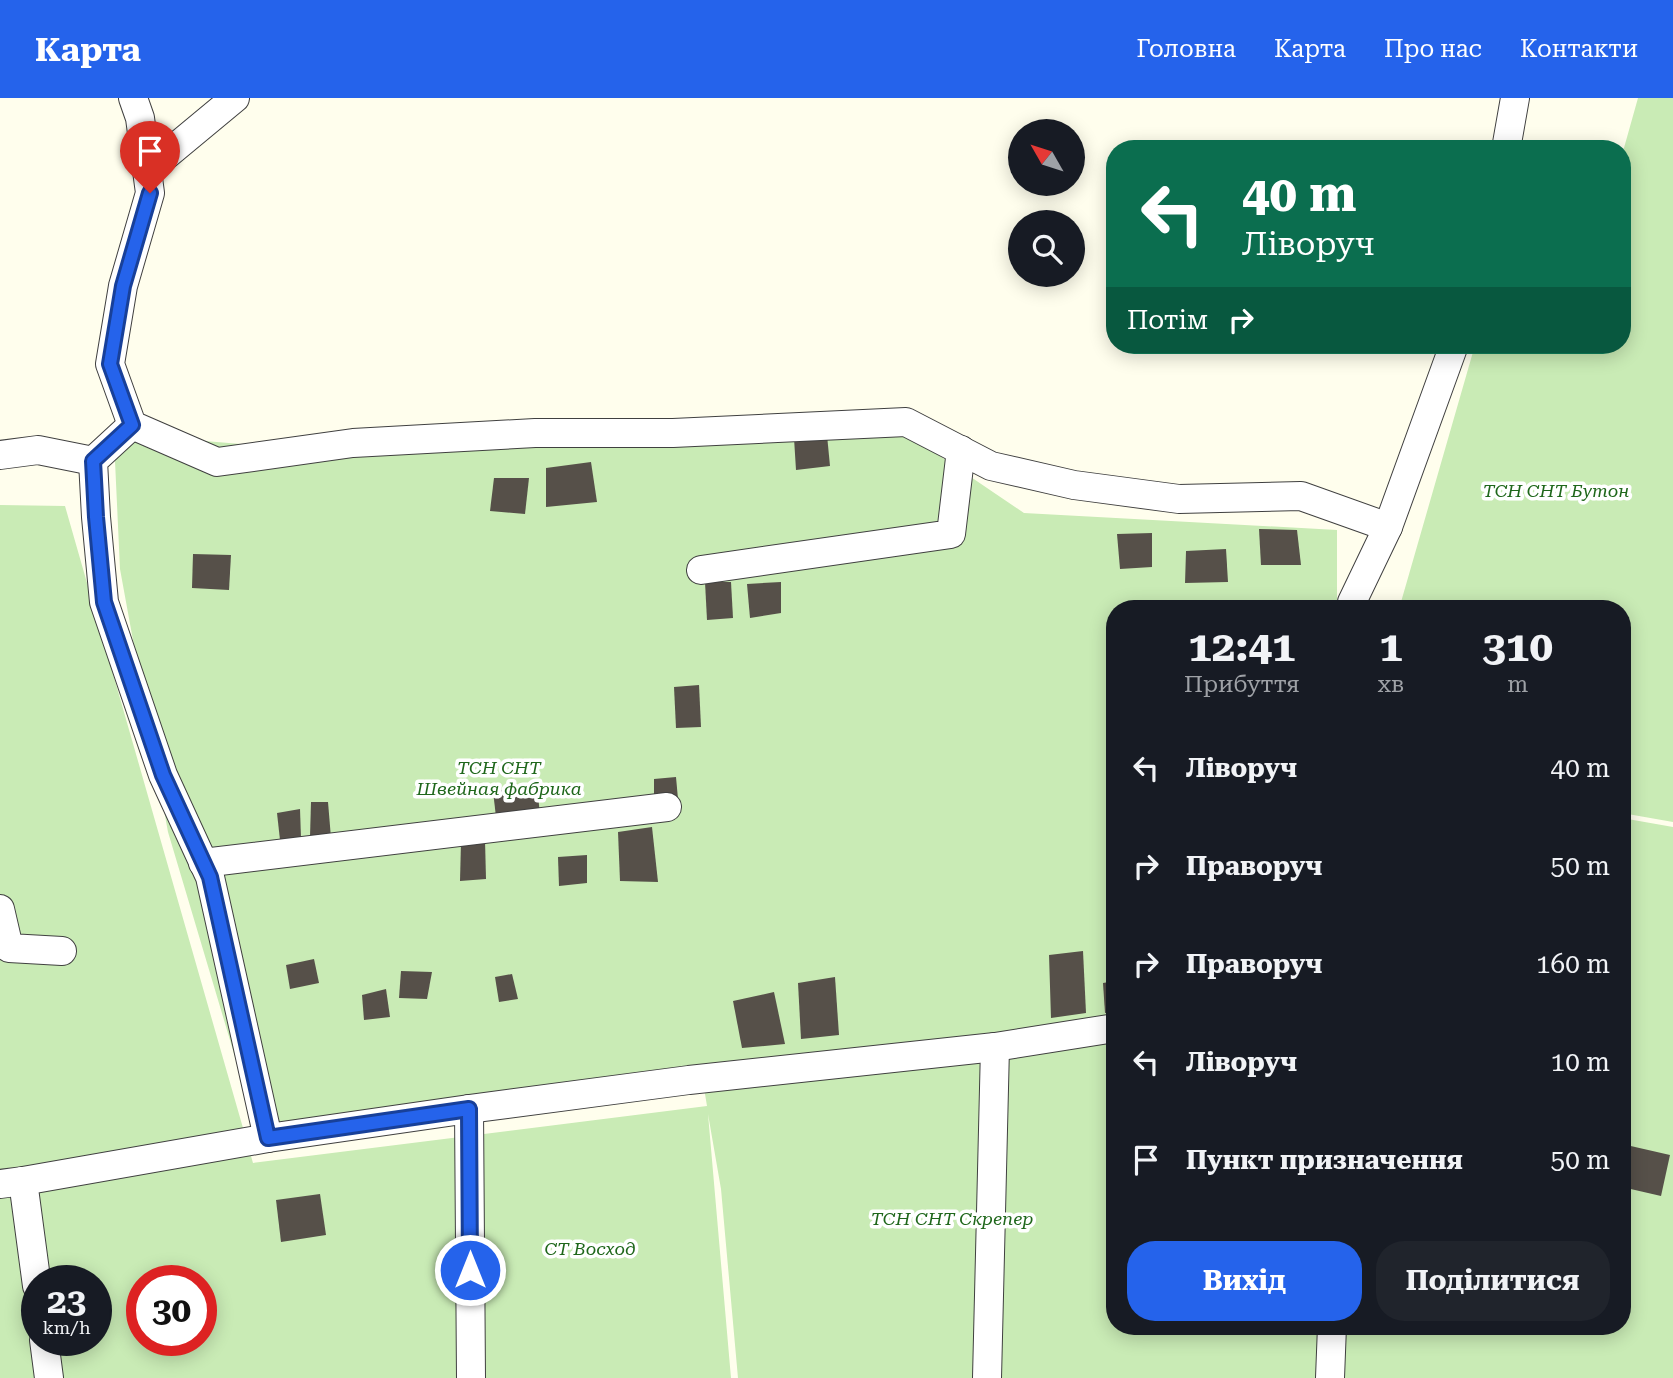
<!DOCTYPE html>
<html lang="uk">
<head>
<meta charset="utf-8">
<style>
	:root { --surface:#171b24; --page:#20242c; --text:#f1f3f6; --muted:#9ea1a6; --accent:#2563eb }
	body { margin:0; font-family:"Roboto Serif",serif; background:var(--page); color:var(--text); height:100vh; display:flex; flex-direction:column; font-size:26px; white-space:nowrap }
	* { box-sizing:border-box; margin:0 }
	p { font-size:23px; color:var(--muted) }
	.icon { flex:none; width:38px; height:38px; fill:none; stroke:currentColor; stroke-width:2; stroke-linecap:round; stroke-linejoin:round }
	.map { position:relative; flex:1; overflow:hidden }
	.drawer { position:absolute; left:1106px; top:502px; width:525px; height:735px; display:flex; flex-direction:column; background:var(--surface); border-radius:28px; box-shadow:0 4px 18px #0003 }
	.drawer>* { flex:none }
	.banner { position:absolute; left:1106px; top:42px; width:525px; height:214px; border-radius:28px; box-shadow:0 4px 18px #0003; background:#0b6e4f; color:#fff; overflow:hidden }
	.needle { width:46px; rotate:309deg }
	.fabs { position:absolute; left:1008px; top:21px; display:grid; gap:14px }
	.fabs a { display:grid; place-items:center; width:77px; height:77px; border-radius:50%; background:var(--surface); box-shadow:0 4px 18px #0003; font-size:35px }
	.speed { position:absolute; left:21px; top:1167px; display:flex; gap:14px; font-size:35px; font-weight:700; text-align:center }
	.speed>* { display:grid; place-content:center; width:91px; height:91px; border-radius:50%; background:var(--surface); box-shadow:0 4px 18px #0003; line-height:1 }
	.speed small { font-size:18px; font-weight:400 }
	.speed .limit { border:10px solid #d22; background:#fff; color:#111 }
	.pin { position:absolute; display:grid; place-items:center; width:60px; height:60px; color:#fff; margin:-72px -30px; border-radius:50% 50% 50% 0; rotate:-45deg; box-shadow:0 0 7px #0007 }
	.pin .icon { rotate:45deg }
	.me { position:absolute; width:77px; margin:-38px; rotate:0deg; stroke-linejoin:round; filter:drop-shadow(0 0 5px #0008) }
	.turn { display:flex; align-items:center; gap:24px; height:147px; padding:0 21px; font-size:32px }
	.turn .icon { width:91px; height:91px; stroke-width:2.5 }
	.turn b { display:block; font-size:49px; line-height:60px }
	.then { display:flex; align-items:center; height:66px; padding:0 21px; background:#0003; gap:14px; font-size:26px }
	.eta { display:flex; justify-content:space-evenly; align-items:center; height:119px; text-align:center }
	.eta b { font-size:42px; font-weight:700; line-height:49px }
	.button { display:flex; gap:14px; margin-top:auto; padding:14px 21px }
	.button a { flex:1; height:80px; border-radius:28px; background:var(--accent); color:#fff; font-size:28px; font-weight:700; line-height:80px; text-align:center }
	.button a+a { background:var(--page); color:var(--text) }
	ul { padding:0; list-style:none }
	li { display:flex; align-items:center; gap:21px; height:98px; padding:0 21px }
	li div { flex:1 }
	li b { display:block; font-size:26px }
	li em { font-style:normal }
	header { display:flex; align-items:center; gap:42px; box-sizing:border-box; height:98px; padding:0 35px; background:var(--accent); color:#fff }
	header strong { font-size:33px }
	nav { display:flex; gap:38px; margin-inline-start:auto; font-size:24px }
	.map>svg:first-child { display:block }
</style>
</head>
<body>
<header>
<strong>Карта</strong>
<nav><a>Головна</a><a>Карта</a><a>Про нас</a><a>Контакти</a></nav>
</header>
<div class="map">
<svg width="1673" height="1280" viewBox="0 0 1673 1280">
	<rect width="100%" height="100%" fill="#fffeed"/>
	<g fill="#c9ebb5" fill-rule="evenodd">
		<polygon points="1638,0 1673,0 1673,724 1622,715 1622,511 1399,511 1475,247 1622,247 1622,57"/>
		<polygon points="900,331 1024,415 1337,432 1337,511 1115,511 1115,920 263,1053 168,734 120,471 115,363 132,337 340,354"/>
		<path d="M 0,407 L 65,408 L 253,1065 L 707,1008 L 704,990 L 1115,938 L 1115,1228 L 1320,1229 L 1316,1280 L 738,1280 L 721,1091 L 708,1016 L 731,1280 L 0,1280 ZM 37,1183 L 96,1183 L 96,1242 L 37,1242 ZM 142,1183 L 201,1183 L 201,1242 L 142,1242 Z"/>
		<polygon points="1622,720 1673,729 1673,1280 1339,1280 1341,1229 1622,1228"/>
	</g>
	<g fill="#565049">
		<polygon points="827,337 830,368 796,372 794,340"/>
		<polygon points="591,364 597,404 546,409 546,370"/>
		<polygon points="494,380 529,380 525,416 490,413"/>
		<polygon points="1259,431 1297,432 1301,467 1261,467"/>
		<polygon points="1152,435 1152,469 1120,471 1117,436"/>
		<polygon points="1226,451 1228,484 1185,485 1186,453"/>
		<polygon points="193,456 231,457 229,492 192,490"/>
		<polygon points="705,484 731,484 733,520 707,522"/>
		<polygon points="781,484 781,515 750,520 747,486"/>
		<polygon points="699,587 701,629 676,630 674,589"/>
		<polygon points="676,679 678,701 654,702 654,681"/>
		<polygon points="537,687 540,717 496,719 493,693"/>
		<polygon points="311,704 328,704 331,740 310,739"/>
		<polygon points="300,711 301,740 280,742 277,715"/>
		<polygon points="652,729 658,784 620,783 618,734"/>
		<polygon points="485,742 486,781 460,783 461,744"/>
		<polygon points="587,757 587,785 559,788 558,759"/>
		<polygon points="1083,853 1086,915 1051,920 1049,857"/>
		<polygon points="314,861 319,885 290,891 286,867"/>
		<polygon points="401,873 432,874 427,901 399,900"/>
		<polygon points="512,876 518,901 499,904 495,879"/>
		<polygon points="835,879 839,937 801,941 798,885"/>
		<polygon points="1115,883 1115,914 1105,915 1103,885"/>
		<polygon points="386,891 390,919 364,922 362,897"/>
		<polygon points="774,894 785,946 742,950 733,903"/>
		<polygon points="1622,1046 1670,1057 1661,1098 1622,1089"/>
		<polygon points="320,1096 326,1137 281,1144 276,1102"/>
	</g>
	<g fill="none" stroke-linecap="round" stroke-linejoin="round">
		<g stroke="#404040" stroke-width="30">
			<g id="street">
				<polyline points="133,0 140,20 150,95 123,188 110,266 132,327 217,364 353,345 535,335 673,335 906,324 991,368 1074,387 1179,401 1301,398 1388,429"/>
				<polyline points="1506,51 1515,0"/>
				<polyline points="147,73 235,0"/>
				<polyline points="132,327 93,363 96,419 104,504 163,677 210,779 268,1040"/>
				<polyline points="0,357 38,352 93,363"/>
				<polyline points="701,472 951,436 961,352"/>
				<polyline points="1351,511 1352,504 1388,429 1454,247"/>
				<polyline points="203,765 667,709"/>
				<polyline points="0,811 9,850 62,853"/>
				<polyline points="469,1011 471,1280"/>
				<polyline points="23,1083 37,1188"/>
				<polyline points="0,1086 23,1083 268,1040 469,1011 689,982 995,949 1115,930"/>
				<polyline points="44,1242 49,1280"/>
				<polyline points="987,1280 995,949"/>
				<polyline points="1330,1280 1332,1228"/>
			</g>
		</g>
		<use href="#street" stroke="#fff" stroke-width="28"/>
	</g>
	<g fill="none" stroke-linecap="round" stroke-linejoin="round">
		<g stroke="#184099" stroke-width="18">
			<polyline id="route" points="150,95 123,188 110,266 132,327 93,363 96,419 104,504 163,677 210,779 268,1040 469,1011 470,1172"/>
		</g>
		<use href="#route" stroke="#2563eb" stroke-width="12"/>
	</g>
	<g text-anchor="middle" stroke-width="7" stroke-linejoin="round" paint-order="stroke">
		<g font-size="18" font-style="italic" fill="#1f671b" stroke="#fff">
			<text x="1556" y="399">ТСН СНТ Бутон</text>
			<text x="499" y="676">ТСН СНТ<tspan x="499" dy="21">Швейная фабрика</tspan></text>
			<text x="952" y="1127">ТСН СНТ Скрепер</text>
			<text x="590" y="1157">СТ Восход</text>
		</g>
	</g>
</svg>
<div class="fabs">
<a><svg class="needle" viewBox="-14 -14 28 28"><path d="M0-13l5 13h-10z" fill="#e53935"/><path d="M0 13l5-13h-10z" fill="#9ea1a6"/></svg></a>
<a><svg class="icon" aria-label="search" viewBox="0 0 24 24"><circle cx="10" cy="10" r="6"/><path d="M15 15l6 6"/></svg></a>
</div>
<div class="speed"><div>23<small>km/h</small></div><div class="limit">30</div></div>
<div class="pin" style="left:150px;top:95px;background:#d93025"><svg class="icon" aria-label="arrive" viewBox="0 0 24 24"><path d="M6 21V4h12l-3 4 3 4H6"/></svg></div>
<svg class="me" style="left:470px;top:1172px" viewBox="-20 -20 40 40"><circle r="17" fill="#2563eb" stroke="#fff" stroke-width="3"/><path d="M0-11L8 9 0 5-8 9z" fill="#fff"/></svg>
<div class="banner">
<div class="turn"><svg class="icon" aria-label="left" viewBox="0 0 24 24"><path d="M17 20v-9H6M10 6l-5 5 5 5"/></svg><div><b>40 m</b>Ліворуч</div></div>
<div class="then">Потім<svg class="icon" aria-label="right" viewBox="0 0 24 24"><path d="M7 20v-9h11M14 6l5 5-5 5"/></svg></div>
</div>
<section class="drawer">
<div class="eta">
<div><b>12:41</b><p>Прибуття</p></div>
<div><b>1</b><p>хв</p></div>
<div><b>310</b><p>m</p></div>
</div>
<ul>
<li><svg class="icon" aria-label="left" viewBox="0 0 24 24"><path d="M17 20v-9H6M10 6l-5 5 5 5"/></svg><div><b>Ліворуч</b></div><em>40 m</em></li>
<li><svg class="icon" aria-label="right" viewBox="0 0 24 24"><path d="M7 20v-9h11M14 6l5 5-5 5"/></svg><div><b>Праворуч</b></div><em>50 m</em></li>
<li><svg class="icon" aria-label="right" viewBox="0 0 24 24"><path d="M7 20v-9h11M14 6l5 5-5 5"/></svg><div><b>Праворуч</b></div><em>160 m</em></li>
<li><svg class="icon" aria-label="left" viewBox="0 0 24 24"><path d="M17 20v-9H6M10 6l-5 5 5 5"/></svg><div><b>Ліворуч</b></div><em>10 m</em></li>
<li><svg class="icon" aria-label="arrive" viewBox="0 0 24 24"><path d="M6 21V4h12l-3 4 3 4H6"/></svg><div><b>Пункт призначення</b></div><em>50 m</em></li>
</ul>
<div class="button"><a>Вихід</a><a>Поділитися</a></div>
</section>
</div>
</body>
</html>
